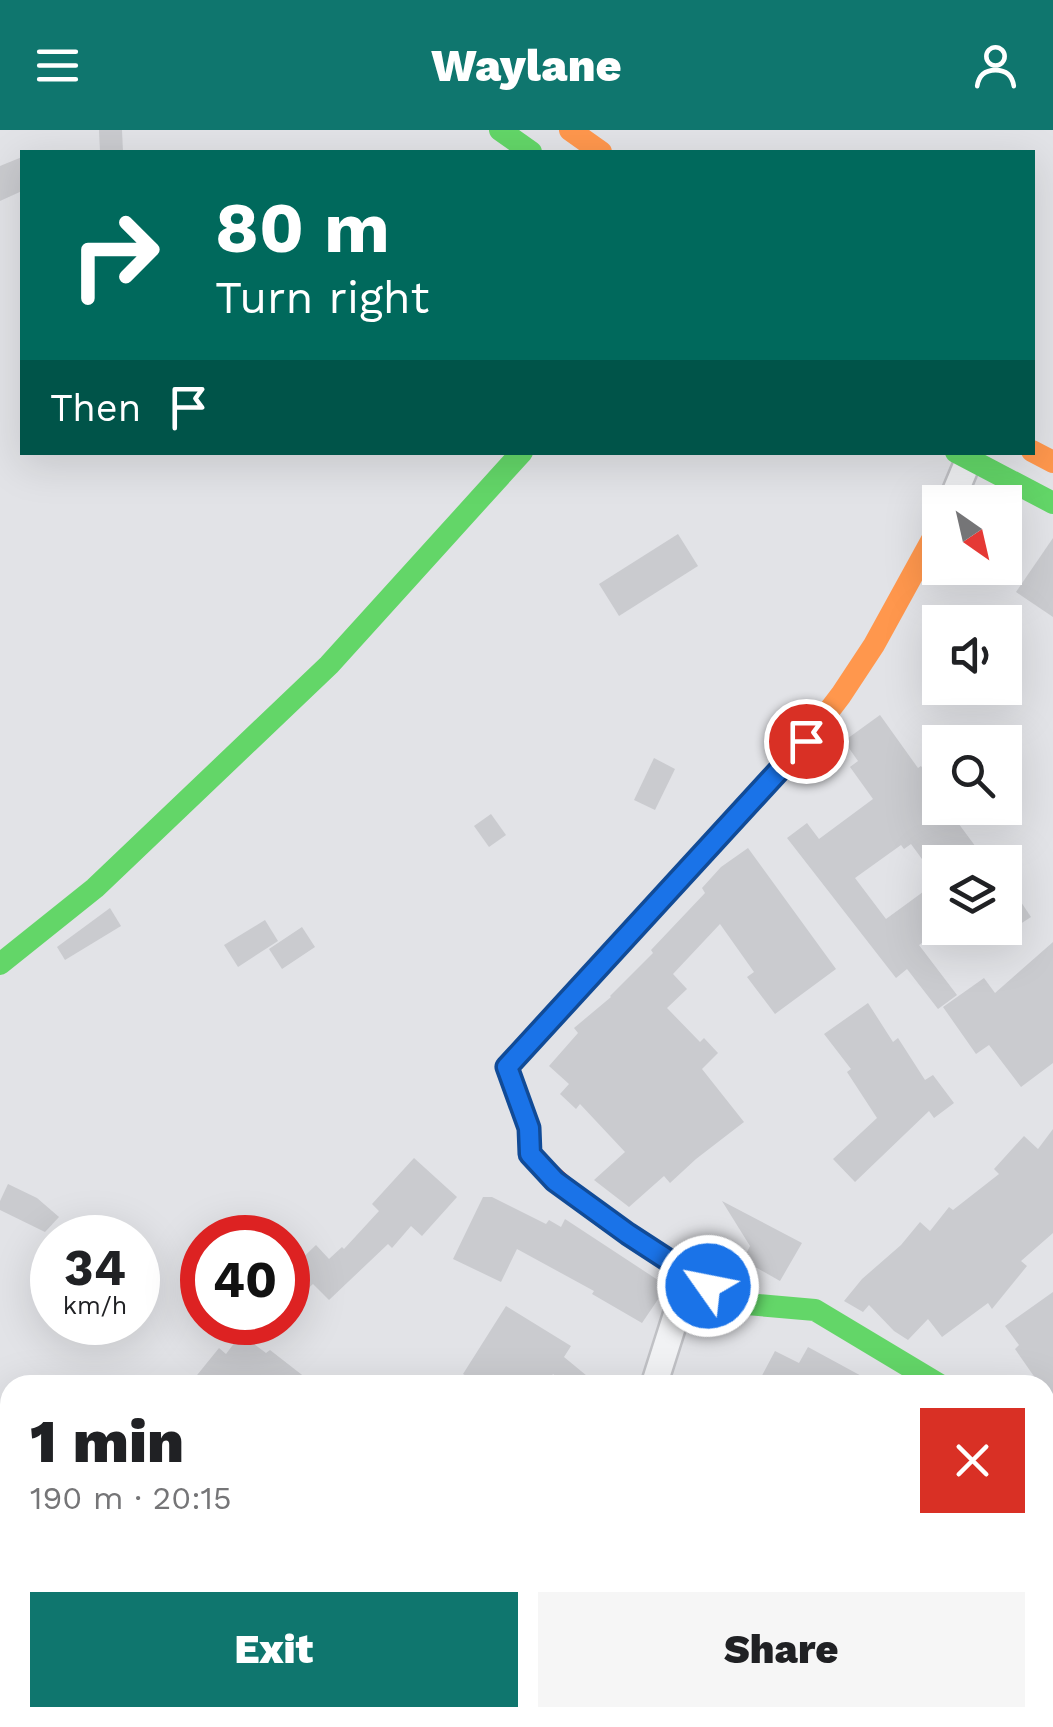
<!DOCTYPE html>
<html lang="en">
<head>
<meta charset="utf-8">
<style>
	:root { --surface:#fff; --page:#f6f6f6; --text:#202124; --muted:#757577; --accent:#0f766e }
	body { margin:0; font-family:"Work Sans",sans-serif; background:var(--page); color:var(--text); height:100vh; display:flex; flex-direction:column; font-size:38px; white-space:nowrap }
	* { box-sizing:border-box; margin:0 }
	p { font-size:32px; color:var(--muted) }
	.icon { flex:none; width:55px; height:55px; fill:none; stroke:currentColor; stroke-width:2; stroke-linecap:round; stroke-linejoin:round }
	.map { position:relative; flex:1; overflow:hidden }
	.side { position:absolute; left:0px; top:1245px; width:1055px; height:352px; display:flex; flex-direction:column; background:var(--surface); border-radius:30px 30px 0 0; box-shadow:0 10px 40px #0002 }
	.side>* { flex:none }
	.hud { position:absolute; left:20px; top:20px; width:1015px; height:305px; border-radius:0px; box-shadow:0 10px 40px #0002; background:#00695c; color:#fff; overflow:hidden }
	.needle { width:65px; rotate:146deg }
	.fabs { position:absolute; left:922px; top:355px; display:grid; gap:20px }
	.fabs a { display:grid; place-items:center; width:100px; height:100px; border-radius:0px; background:var(--surface); box-shadow:0 10px 40px #0002; font-size:50px }
	.speed { position:absolute; left:30px; top:1085px; display:flex; gap:20px; font-size:50px; font-weight:700; text-align:center }
	.speed>* { display:grid; place-content:center; width:130px; height:130px; border-radius:50%; background:var(--surface); box-shadow:0 10px 40px #0002; line-height:1 }
	.speed small { font-size:25px; font-weight:400 }
	.speed .limit { border:15px solid #d22; background:#fff; color:#111 }
	.pin { position:absolute; display:grid; place-items:center; width:85px; height:85px; color:#fff; margin:-42px; border:5px solid #fff; border-radius:50%; box-shadow:0 2px 10px #0007 }
	.me { position:absolute; width:110px; margin:-55px; rotate:303deg; stroke-linejoin:round; filter:drop-shadow(0 0 8px #0008) }
	.turn { display:flex; align-items:center; gap:35px; height:210px; padding:0 30px; font-size:45px }
	.turn .icon { width:130px; height:130px; stroke-width:2.5 }
	.turn b { display:block; font-size:70px; line-height:85px }
	.then { display:flex; align-items:center; height:95px; padding:0 30px; background:#0003; gap:20px; font-size:38px }
	.round { display:grid; place-items:center; flex:none; width:105px; height:105px; border-radius:0px; background:var(--page) }
	.overview { display:flex; align-items:center; justify-content:space-between; height:170px; padding:0 30px }
	h1 { font-size:60px; font-weight:800; line-height:75px }
	.primary-button { display:flex; gap:20px; margin-top:auto; padding:20px 30px }
	.primary-button a { flex:1; height:115px; border-radius:0px; background:var(--accent); color:#fff; font-size:40px; font-weight:800; line-height:115px; text-align:center }
	.primary-button a+a { background:var(--page); color:var(--text) }
	header { display:flex; justify-content:space-between; align-items:center; height:130px; padding:0 30px; background:var(--accent); color:#fff; font-size:45px; font-weight:800 }
	.map>svg:first-child { display:block }
</style>
</head>
<body>
<header><svg class="icon" aria-label="menu" viewBox="0 0 24 24"><path d="M4 6h16M4 12h16M4 18h16"/></svg>Waylane<svg class="icon" aria-label="person" viewBox="0 0 24 24"><circle cx="12" cy="8" r="4"/><path d="M4 21q1-7 8-7t8 7"/></svg></header>
<div class="map">
<svg width="1053" height="1597" viewBox="0 0 1053 1597">
	<rect width="100%" height="100%" fill="#e2e3e7"/>
	<g fill="#cacbcf" fill-rule="evenodd">
		<polygon points="99,0 122,0 123,22 100,22"/>
		<polygon points="22,27 22,61 0,71 0,36"/>
		<polygon points="678,404 698,436 619,486 599,454"/>
		<polygon points="1053,408 1053,487 1016,462"/>
		<path d="M 880,585 L 918,638 L 921,636 L 940,661 L 940,678 L 947,678 L 987,732 L 940,732 L 940,800 L 919,815 L 957,865 L 938,879 L 907,839 L 896,848 L 787,708 L 807,693 L 819,709 L 873,669 L 850,637 L 858,631 L 844,611 ZM 911,714 L 938,751 L 886,789 L 855,748 L 901,715 L 904,719 Z"/>
		<polygon points="654,628 675,639 655,680 634,670"/>
		<polygon points="491,684 506,705 489,717 474,696"/>
		<polygon points="748,718 836,839 775,884 747,847 754,842 720,794 673,844 687,859 667,878 700,912 704,908 718,923 702,939 744,992 696,1029 670,1053 664,1046 629,1077 594,1050 625,1022 580,974 576,979 560,964 569,954 549,936 578,903 574,898 611,867 610,866 653,823 651,820 705,763 702,758 721,737"/>
		<polygon points="1005,748 1031,787 1005,804"/>
		<polygon points="110,778 121,796 65,830 57,817"/>
		<polygon points="265,790 278,811 238,837 224,815"/>
		<polygon points="302,797 315,817 282,839 269,819"/>
		<polygon points="1053,812 1053,933 1021,957 989,915 976,924 943,877 984,848 995,863"/>
		<polygon points="868,873 893,912 898,908 925,950 933,945 954,973 934,988 929,981 855,1052 833,1029 877,988 847,942 851,939 824,904"/>
		<polygon points="1053,999 1053,1103 1021,1131 1027,1136 992,1179 988,1173 942,1207 928,1189 908,1210 894,1201 869,1175 863,1182 844,1171 862,1149 901,1115 920,1092 930,1101 949,1077 953,1080 999,1044 994,1039 1024,1006 1038,1019"/>
		<polygon points="414,1028 457,1067 422,1106 411,1096 392,1118 388,1114 329,1170 313,1154 304,1162 288,1142 316,1115 329,1129 342,1117 344,1119 379,1081 372,1074"/>
		<polygon points="8,1054 37,1068 59,1087 45,1102 0,1080 0,1071"/>
		<polygon points="483,1067 492,1067 546,1094 549,1090 561,1097 565,1089 667,1156 642,1193 592,1164 594,1161 517,1119 501,1152 453,1129"/>
		<polygon points="722,1071 802,1113 780,1151 743,1130 750,1116"/>
		<polygon points="1053,1162 1053,1273 1045,1262 1045,1255 1040,1255 1015,1219 1019,1215 1005,1196"/>
		<polygon points="506,1176 571,1216 564,1227 598,1255 566,1255 553,1244 546,1255 481,1255 463,1244"/>
		<polygon points="241,1204 266,1223 270,1220 315,1255 189,1255 219,1218 226,1224"/>
		<polygon points="808,1217 878,1255 757,1255 775,1221 799,1233"/>
	</g>
	<g fill="none" stroke-linecap="round" stroke-linejoin="round">
		<g stroke="#c0c1c5" stroke-width="30">
			<g id="street">
				<polyline points="951,372 969,329"/>
				<polyline points="654,1255 681,1170 730,1173"/>
				<polyline points="1045,1317 1053,1322"/>
				<polyline points="507,1588 508,1597"/>
			</g>
		</g>
		<use href="#street" stroke="#f1f2f4" stroke-width="25"/>
		<g stroke="#63d668" stroke-width="22">
			<polyline points="500,0 531,22"/>
			<polyline points="956,322 1053,373"/>
			<polyline points="0,834 95,758 329,535 522,322"/>
			<polyline points="715,1160 735,1173 815,1180 940,1255"/>
		</g>
		<g stroke="#ff974d" stroke-width="22">
			<polyline points="570,0 601,22"/>
			<polyline points="1032,321 1053,332"/>
			<polyline points="599,837 806,611 841,565 874,515 940,395"/>
		</g>
		<path stroke="#b3261e" stroke-width="22" d="M 599,837 L 507,937 L 529,998 L 530,1025 C 583,1080 651,1119 715,1160"/>
	</g>
	<g fill="none" stroke-linecap="round" stroke-linejoin="round">
		<g stroke="#114b97" stroke-width="25">
			<polyline id="route" points="708,1156 628,1104 555,1051 530,1024 529,998 507,937 806,611"/>
		</g>
		<use href="#route" stroke="#1a73e8" stroke-width="18"/>
	</g>
</svg>
<div class="fabs">
<a><svg class="needle" viewBox="-14 -14 28 28"><path d="M0-13l5 13h-10z" fill="#e53935"/><path d="M0 13l5-13h-10z" fill="#757577"/></svg></a>
<a><svg class="icon" aria-label="sound" viewBox="0 0 24 24"><path d="M4 9h4l5-4v14l-5-4H4zM17 9q2 3 0 6"/></svg></a>
<a><svg class="icon" aria-label="search" viewBox="0 0 24 24"><circle cx="10" cy="10" r="6"/><path d="M15 15l6 6"/></svg></a>
<a><svg class="icon" aria-label="layers" viewBox="0 0 24 24"><path d="M12 4l9 5-9 5-9-5zM3 14l9 5 9-5"/></svg></a>
</div>
<div class="speed"><div>34<small>km/h</small></div><div class="limit">40</div></div>
<div class="pin" style="left:806px;top:611px;background:#d93025"><svg class="icon" aria-label="arrive" viewBox="0 0 24 24"><path d="M6 21V4h12l-3 4 3 4H6"/></svg></div>
<svg class="me" style="left:708px;top:1156px" viewBox="-20 -20 40 40"><circle r="17" fill="#1a73e8" stroke="#fff" stroke-width="3"/><path d="M0-11L8 9 0 5-8 9z" fill="#fff"/></svg>
<div class="hud">
<div class="turn"><svg class="icon" aria-label="right" viewBox="0 0 24 24"><path d="M7 20v-9h11M14 6l5 5-5 5"/></svg><div><b>80 m</b>Turn right</div></div>
<div class="then">Then<svg class="icon" aria-label="arrive" viewBox="0 0 24 24"><path d="M6 21V4h12l-3 4 3 4H6"/></svg></div>
</div>
<section class="side">
<div class="overview"><div><h1>1 min</h1><p>190 m · 20:15</p></div><a class="round" style="background:#d93025;color:#fff"><svg class="icon" aria-label="close" viewBox="0 0 24 24"><path d="M6 6l12 12M18 6L6 18"/></svg></a></div>
<div class="primary-button"><a>Exit</a><a>Share</a></div>
</section>
</div>
</body>
</html>
